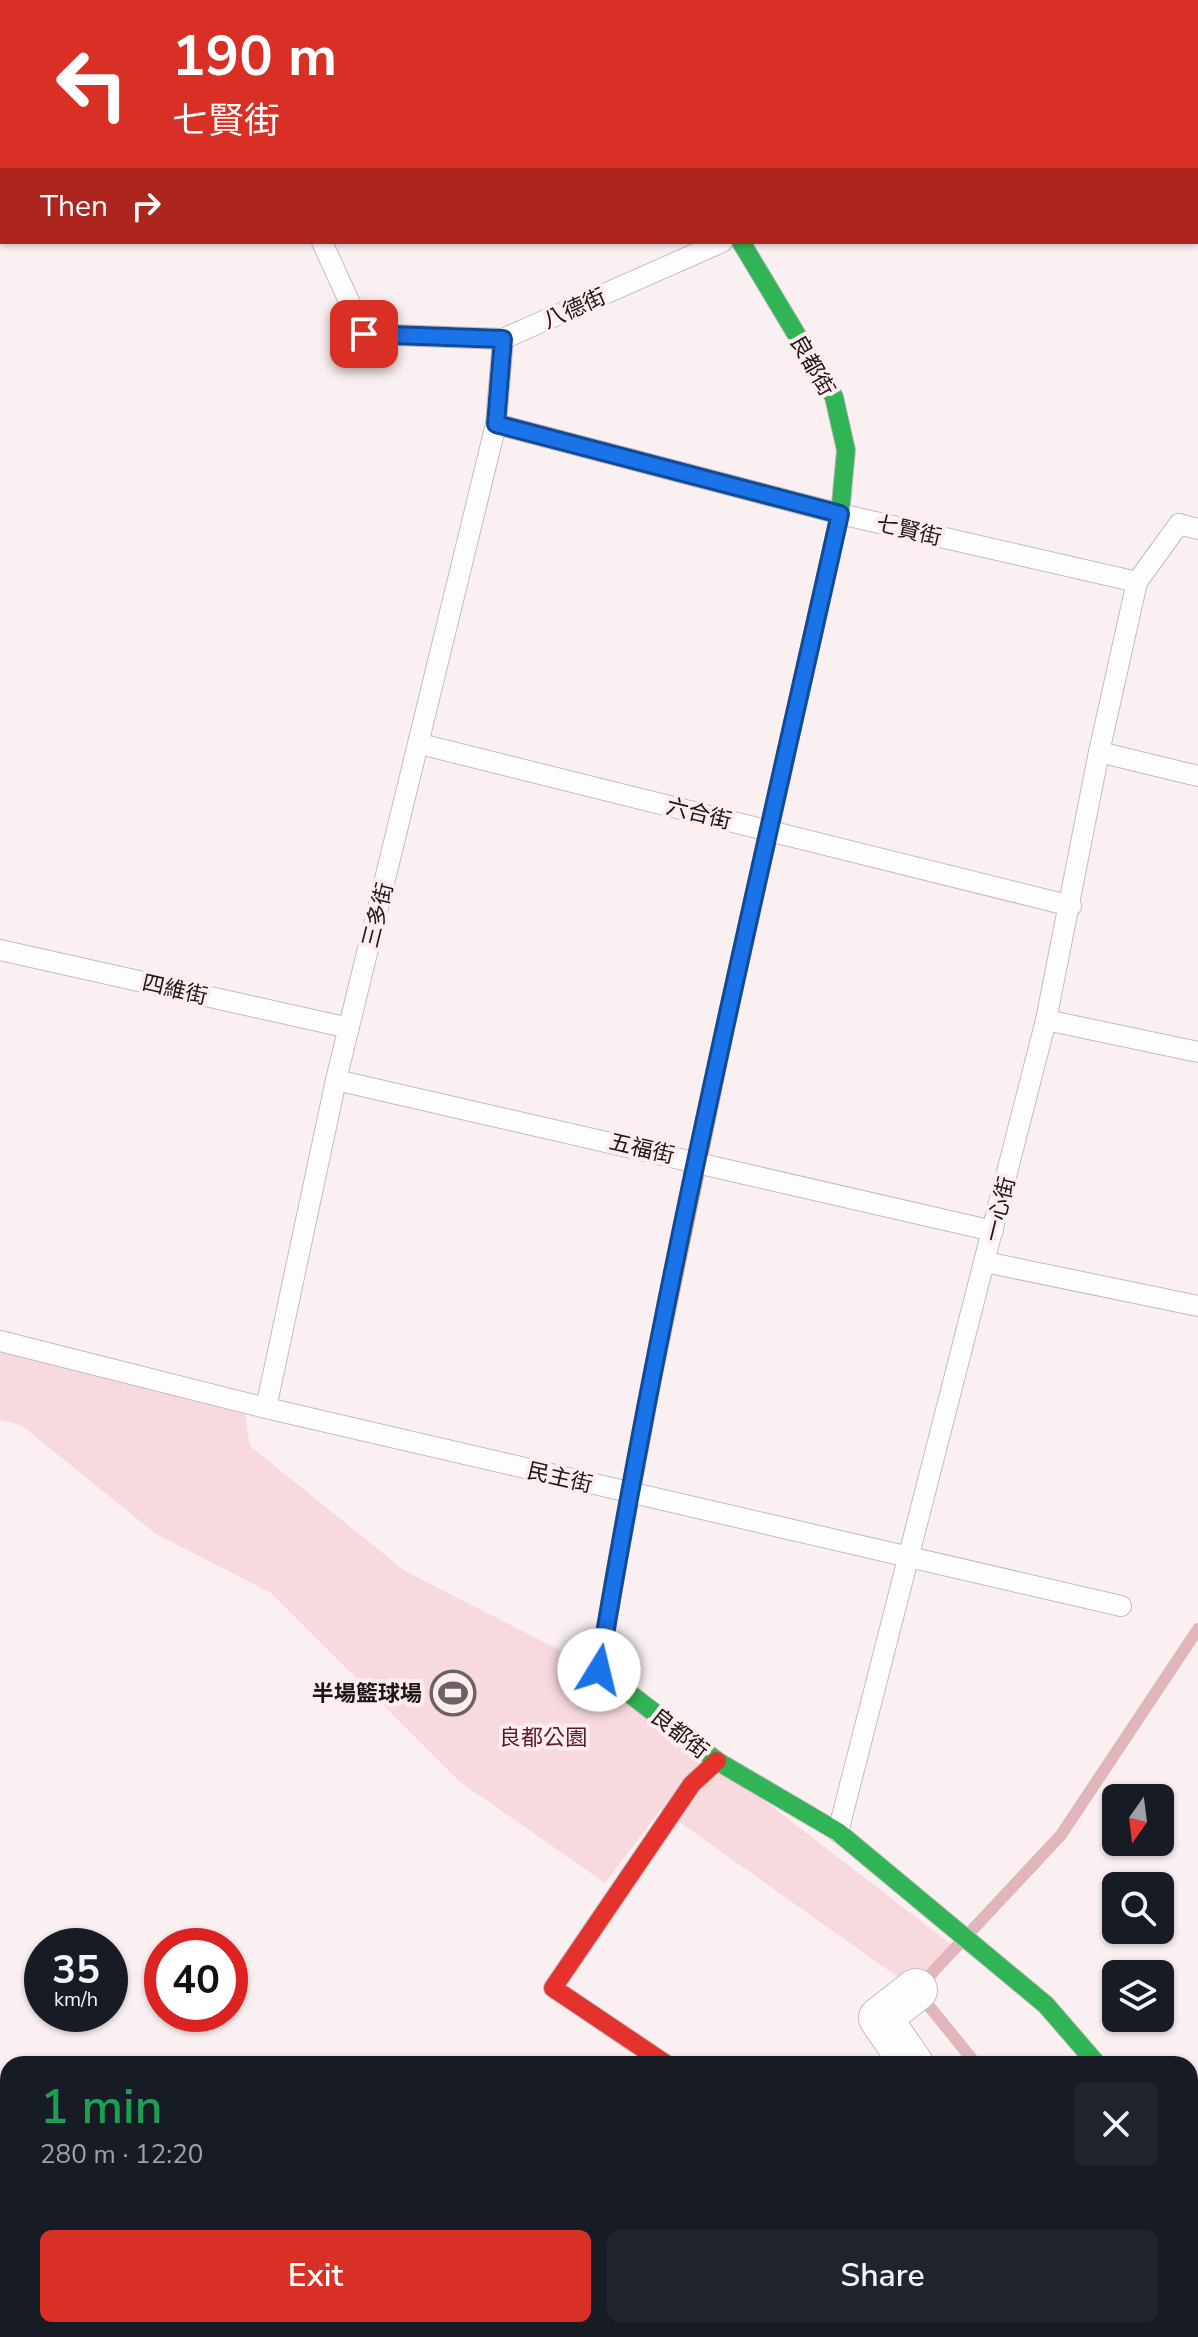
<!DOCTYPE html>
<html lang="en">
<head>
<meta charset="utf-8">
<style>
	:root { --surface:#171b24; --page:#20242c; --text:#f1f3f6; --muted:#9ea1a6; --accent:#d93025 }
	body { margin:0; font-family:"Nunito Sans","Noto Sans TC",sans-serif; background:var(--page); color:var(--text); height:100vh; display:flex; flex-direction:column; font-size:30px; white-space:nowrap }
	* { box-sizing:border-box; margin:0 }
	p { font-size:26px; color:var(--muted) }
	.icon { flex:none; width:44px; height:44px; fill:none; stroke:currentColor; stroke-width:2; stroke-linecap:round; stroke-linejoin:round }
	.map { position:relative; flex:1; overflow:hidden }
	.panel { position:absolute; left:0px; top:2056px; width:1198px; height:282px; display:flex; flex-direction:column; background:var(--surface); border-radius:24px 24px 0 0; box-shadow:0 2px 6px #0004 }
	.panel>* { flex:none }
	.top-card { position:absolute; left:0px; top:0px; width:1198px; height:244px; box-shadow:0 2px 6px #0004; background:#d93025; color:#fff; overflow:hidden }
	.needle { width:52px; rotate:194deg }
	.controls { position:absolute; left:1102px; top:1784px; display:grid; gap:16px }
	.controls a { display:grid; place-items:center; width:72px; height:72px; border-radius:12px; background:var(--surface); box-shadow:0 2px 6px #0004; font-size:40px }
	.speed { position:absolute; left:24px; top:1928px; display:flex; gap:16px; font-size:40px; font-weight:700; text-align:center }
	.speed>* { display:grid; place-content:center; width:104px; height:104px; border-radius:50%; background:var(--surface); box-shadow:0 2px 6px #0004; line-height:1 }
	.speed small { font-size:20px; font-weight:400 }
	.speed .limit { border:12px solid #d22; background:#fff; color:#111 }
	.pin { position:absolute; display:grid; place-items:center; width:68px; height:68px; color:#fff; margin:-34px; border-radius:16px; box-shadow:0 4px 12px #0006 }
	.me { position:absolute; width:88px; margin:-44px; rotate:9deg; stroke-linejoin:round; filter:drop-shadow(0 0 6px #0008) }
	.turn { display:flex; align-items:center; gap:28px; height:168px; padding:0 40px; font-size:36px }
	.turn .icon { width:104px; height:104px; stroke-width:2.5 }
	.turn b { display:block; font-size:56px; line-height:68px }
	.then { display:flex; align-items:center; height:76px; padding:0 40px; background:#0003; gap:16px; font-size:30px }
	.round { display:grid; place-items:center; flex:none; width:84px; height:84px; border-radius:12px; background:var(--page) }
	.summary { display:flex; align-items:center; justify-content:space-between; height:136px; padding:0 40px }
	h1 { font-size:48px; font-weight:600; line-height:60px; color:#1e9e55 }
	.action { display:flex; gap:16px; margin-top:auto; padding:16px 40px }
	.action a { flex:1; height:92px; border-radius:12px; background:var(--accent); color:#fff; font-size:32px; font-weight:600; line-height:92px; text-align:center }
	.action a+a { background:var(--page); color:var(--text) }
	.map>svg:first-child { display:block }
</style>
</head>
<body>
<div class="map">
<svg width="1198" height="2337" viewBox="0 0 1198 2337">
	<rect width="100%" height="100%" fill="#faf0f2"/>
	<polygon fill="#f8d9dd" points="0,1346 245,1414 250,1446 405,1571 587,1664 956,1948 916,1990 661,1809 605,1883 459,1781 271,1593 156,1534 21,1425 0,1420"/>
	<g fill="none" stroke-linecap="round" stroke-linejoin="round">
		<g stroke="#e0b6bb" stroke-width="12">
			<polyline points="976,2064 916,1990 1061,1835 1198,1629"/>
			<polyline points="672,2337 676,2330"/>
		</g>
		<g stroke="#c4bcbe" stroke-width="22">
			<g id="lane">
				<polyline points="391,2 395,0"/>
				<polyline points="0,201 2,200"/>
				<polyline points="322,242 364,334 503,339"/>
				<polyline points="496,424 840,514 1137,582"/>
				<polyline points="420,744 1071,906"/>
				<polyline points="1099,752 1198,776"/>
				<polyline points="0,950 349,1028"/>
				<polyline points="1046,1020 1198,1052"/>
				<polyline points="336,1080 993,1231"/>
				<polyline points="985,1262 1198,1306"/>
				<polyline points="0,1341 266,1408 1121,1606"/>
				<polyline points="266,1408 336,1080 496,424 503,339 722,242"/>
				<polyline points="838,1832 1046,1020 1099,752 1137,582 1179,524 1198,529"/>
			</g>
		</g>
		<g stroke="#c4bcbe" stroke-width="44">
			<g id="street">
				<polyline points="642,0 643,2"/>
				<polyline points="912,2064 880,2018 916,1990"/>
				<polyline points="1190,2173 1198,2182"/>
			</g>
		</g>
		<g stroke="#c4bcbe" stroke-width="20">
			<g id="fast">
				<polyline points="727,1018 840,514 846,450 834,397 741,242"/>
				<polyline points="616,1570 599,1670 717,1761 838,1832 1046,2005 1097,2064"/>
			</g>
		</g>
		<g stroke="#c4bcbe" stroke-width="20">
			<g id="slow">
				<polyline points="616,1570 652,1379 727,1018"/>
				<polyline points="1190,2278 1198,2217"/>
			</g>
		</g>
		<g stroke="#c4bcbe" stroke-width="20">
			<g id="jam">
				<polyline points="666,2064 553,1988 692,1784 717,1761"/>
				<polyline points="1181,2337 1182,2330"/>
			</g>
		</g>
		<use href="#lane" stroke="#fefdfd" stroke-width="20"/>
		<use href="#street" stroke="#fefdfd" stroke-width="42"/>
		<use href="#fast" stroke="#30b455" stroke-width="18"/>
		<use href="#slow" stroke="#ff9f0a" stroke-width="18"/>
		<use href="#jam" stroke="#e5322d" stroke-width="18"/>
	</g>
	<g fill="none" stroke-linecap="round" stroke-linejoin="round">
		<g stroke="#114b97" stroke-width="20">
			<path id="route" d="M 364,334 L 503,339 L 496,424 L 840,514 C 754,898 663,1281 599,1670"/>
		</g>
		<use href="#route" stroke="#1a73e8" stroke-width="14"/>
	</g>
	<defs>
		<g id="stadium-ring" transform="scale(2.3)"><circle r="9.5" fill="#feecee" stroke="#6a6263" stroke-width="1.5"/><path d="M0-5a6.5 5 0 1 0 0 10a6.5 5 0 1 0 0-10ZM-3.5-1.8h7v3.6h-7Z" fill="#6a6263"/></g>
	</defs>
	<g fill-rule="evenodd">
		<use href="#stadium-ring" x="453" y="1693"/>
	</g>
	<g text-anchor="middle" stroke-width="8" stroke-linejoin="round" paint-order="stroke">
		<g font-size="22" fill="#1c1616" stroke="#feecee">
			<text transform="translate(574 308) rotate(-24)" y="8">八德街</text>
			<text transform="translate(813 365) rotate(60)" y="8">良都街</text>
			<text transform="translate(909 530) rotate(13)" y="8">七賢街</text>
			<text transform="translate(699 813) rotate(14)" y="8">六合街</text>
			<text transform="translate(377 915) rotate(-76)" y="8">三多街</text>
			<text transform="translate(175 989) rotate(13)" y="8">四維街</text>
			<text transform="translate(642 1148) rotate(13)" y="8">五福街</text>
			<text transform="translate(999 1209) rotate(-76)" y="8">一心街</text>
			<text transform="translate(560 1477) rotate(13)" y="8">民主街</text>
			<text transform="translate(680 1733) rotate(38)" y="8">良都街</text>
		</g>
		<g font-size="22" font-weight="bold" fill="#1c1616" stroke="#feecee" text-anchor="end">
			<text x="422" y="1701">半場籃球場</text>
		</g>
		<g font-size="22" fill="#5d1a28" stroke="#feecee">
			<text x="543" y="1745">良都公園</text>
		</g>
	</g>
</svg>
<div class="controls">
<a><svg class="needle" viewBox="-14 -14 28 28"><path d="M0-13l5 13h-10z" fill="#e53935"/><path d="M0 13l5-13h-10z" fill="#9ea1a6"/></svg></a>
<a><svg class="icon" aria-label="search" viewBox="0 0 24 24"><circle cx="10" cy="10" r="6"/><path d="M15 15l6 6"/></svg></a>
<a><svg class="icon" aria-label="layers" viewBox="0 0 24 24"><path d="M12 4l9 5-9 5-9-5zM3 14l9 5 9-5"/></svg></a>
</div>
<div class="speed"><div>35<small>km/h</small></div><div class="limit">40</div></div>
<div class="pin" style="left:364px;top:334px;background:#d93025"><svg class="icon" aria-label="arrive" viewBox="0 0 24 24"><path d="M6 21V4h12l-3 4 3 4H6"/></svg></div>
<svg class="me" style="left:599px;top:1670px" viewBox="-20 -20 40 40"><circle r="19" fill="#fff"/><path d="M0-13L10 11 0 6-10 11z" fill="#1a73e8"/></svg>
<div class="top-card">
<div class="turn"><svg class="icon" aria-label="left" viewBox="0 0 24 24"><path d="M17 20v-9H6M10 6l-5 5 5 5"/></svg><div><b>190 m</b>七賢街</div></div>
<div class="then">Then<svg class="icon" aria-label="right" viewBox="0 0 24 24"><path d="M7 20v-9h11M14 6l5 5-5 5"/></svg></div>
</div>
<section class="panel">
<div class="summary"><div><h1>1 min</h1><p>280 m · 12:20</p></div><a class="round"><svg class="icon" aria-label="close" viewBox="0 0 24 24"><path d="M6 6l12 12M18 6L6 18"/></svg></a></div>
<div class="action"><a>Exit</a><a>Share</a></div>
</section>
</div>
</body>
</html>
